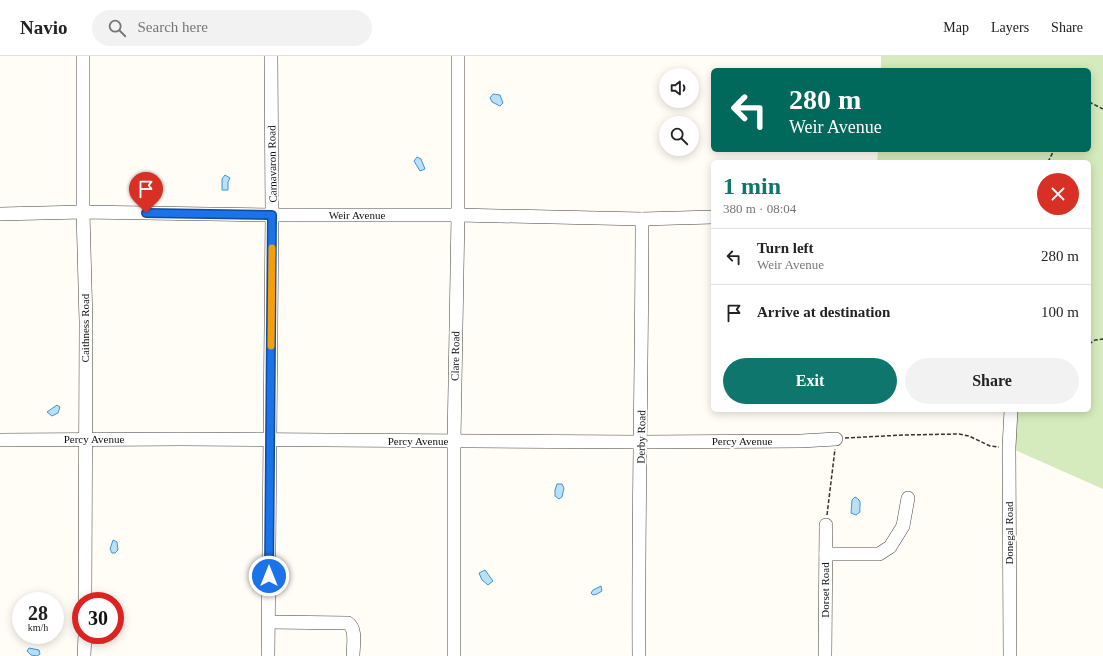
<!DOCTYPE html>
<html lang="en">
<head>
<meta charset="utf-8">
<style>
	:root { --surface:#fff; --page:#f2f2f2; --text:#222; --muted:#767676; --line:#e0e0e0; --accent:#0f766e }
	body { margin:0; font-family:Georgia,serif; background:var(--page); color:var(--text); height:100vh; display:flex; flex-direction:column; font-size:15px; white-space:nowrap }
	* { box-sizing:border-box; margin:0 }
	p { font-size:13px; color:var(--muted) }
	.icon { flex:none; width:22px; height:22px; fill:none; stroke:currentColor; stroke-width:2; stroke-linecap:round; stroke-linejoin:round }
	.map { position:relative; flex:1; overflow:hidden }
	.side { position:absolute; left:711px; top:104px; width:380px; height:252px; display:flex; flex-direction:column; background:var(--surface); border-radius:6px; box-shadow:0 2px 10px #0003 }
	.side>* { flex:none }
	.banner { position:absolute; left:711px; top:12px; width:380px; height:84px; border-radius:6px; box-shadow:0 2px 10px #0003; background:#00695c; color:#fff; overflow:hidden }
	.tools { position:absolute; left:659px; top:12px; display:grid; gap:8px }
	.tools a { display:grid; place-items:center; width:40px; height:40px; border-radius:50%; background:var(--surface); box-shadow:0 2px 10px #0003; font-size:20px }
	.speed { position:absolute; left:12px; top:536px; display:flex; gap:8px; font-size:20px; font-weight:700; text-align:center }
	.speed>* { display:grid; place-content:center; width:52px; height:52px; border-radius:50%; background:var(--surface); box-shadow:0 2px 10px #0003; line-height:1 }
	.speed small { font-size:10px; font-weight:400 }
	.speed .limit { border:6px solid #d22; background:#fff; color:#111 }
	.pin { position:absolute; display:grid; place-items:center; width:34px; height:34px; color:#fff; margin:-41px -17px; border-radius:50% 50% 50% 0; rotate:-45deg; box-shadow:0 0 4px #0007 }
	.pin .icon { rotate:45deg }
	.me { position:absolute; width:44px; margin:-22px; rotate:0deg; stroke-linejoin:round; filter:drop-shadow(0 0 3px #0008) }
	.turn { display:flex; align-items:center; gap:14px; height:84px; padding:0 12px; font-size:18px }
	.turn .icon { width:52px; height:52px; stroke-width:2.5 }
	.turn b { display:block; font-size:28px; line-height:34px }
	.round { display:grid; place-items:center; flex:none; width:42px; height:42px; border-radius:21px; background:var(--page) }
	.overview { display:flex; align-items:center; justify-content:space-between; height:68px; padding:0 12px }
	h1 { font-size:24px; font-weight:700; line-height:30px; color:var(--accent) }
	.cta { display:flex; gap:8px; margin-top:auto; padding:8px 12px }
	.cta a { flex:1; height:46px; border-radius:24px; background:var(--accent); color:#fff; font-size:16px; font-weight:700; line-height:46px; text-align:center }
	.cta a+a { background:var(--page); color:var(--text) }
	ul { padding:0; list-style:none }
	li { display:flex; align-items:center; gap:12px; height:56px; padding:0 12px; border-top:1px solid var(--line) }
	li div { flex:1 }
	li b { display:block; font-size:15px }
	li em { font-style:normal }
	header { display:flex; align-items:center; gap:24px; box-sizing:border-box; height:56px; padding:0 20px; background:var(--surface); border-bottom:1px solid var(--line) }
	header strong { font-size:19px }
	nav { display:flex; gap:22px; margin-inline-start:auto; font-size:14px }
	.search { width:280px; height:36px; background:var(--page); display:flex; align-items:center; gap:10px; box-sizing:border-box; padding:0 14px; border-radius:22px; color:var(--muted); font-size:15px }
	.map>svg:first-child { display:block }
</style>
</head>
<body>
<header>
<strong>Navio</strong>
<div class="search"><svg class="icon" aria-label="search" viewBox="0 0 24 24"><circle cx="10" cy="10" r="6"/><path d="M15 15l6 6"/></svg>Search here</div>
<nav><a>Map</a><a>Layers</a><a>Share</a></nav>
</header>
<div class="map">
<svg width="1103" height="600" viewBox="0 0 1103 600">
	<rect width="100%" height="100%" fill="#fffdf5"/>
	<polygon fill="#d5ebbd" points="881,0 1103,0 1103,433 1015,394 1017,354 1089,354 1089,106 877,106 878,94 1089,94 1089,14 881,14"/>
	<g fill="#b9e0f7" stroke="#3f96cf">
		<polygon points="493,38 500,39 503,47 500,50 492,46 490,42"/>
		<polygon points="417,101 421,103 425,113 420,115 414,105"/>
		<polygon points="225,119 230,122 228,126 228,134 222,134 222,123"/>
		<polygon points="57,349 60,351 58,357 52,360 47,356"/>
		<polygon points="557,428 562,428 564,432 562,441 559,443 555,440 555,434"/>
		<path d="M 855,441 C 863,445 859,449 860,456 L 856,459 L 851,457 L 852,444 Z"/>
		<polygon points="113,484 117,486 118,494 115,497 112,497 110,493"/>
		<polygon points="485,514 493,525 488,529 482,524 479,517"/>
		<polygon points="601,530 602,535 597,538 593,539 591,537 593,534"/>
		<polygon points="29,592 39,594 40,598 37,600 31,599 27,595"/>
	</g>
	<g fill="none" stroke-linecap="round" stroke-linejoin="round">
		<g stroke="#444" stroke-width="14">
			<g id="minor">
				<polyline points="83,0 83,156 86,266 85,545"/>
				<polyline points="0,158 83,156 272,159 458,159 642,163 713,161"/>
				<polyline points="0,384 182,383 641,386 801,385 836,383"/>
				<polyline points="826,498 879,498 890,491 903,470 908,442"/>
				<path d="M 269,566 L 348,567 C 357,573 353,590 353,600"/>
				<polyline points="84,600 85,579"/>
				<polyline points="268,600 272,159 271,0"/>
				<polyline points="454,600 454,385 458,159 458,0"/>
				<path d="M 639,600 C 638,454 642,309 642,163"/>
				<polyline points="825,600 826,469"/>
				<polyline points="1010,600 1009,391 1011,354"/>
			</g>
		</g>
		<g stroke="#333" stroke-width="1.5" stroke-dasharray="4 2" stroke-linecap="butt">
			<polyline points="1089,48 1091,47 1103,53"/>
			<polyline points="1048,106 1054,94"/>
			<polyline points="1089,288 1095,284 1103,283"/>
			<polyline points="845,382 904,379 959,378 969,380 990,390 999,391"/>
			<polyline points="827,459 835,393"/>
		</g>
		<use href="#minor" stroke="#fff" stroke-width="13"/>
	</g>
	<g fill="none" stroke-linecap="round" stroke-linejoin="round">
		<g stroke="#114b97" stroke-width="10">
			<polyline id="route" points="146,157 272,159 269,520"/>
		</g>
		<use href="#route" stroke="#1a73e8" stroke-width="7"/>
		<polyline stroke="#f59e0b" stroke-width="7" points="271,290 272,192"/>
	</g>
	<g text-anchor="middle" stroke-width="4" stroke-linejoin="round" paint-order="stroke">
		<g font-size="11" fill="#111" stroke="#fff">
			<text transform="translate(272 108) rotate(-91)" y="4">Carnavaron Road</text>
			<text x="357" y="163">Weir Avenue</text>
			<text transform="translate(85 272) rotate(-90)" y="4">Caithness Road</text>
			<text transform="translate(455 300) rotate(-89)" y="4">Clare Road</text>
			<text transform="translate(641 381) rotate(-89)" y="4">Derby Road</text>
			<text x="94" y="387">Percy Avenue</text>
			<text x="418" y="389">Percy Avenue</text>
			<text x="742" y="389">Percy Avenue</text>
			<text transform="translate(1009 477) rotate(-90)" y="4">Donegal Road</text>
			<text transform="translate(825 534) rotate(-90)" y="4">Dorset Road</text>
		</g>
	</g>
</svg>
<div class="tools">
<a><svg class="icon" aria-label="sound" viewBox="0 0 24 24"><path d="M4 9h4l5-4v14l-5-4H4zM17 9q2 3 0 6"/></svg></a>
<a><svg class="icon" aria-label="search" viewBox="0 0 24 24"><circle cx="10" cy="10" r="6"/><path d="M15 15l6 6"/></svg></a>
</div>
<div class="speed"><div>28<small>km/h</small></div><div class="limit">30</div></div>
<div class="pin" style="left:146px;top:157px;background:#d93025"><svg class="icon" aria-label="arrive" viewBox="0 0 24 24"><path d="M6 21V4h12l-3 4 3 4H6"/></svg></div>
<svg class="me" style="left:269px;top:520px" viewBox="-20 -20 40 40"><circle r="17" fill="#1a73e8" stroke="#fff" stroke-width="3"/><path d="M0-11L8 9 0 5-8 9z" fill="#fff"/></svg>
<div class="banner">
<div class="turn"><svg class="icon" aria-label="left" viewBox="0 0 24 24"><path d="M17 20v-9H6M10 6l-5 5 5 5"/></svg><div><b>280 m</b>Weir Avenue</div></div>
</div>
<section class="side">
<div class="overview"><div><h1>1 min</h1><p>380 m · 08:04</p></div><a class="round" style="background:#d93025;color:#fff"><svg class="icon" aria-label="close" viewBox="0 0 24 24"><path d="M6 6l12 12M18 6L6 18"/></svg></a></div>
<ul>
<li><svg class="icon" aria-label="left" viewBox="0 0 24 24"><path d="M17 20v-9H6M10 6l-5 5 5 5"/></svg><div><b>Turn left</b><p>Weir Avenue</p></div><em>280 m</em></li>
<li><svg class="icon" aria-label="arrive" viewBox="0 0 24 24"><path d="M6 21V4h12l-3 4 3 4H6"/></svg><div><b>Arrive at destination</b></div><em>100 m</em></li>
</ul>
<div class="cta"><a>Exit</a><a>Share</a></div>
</section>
</div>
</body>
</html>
